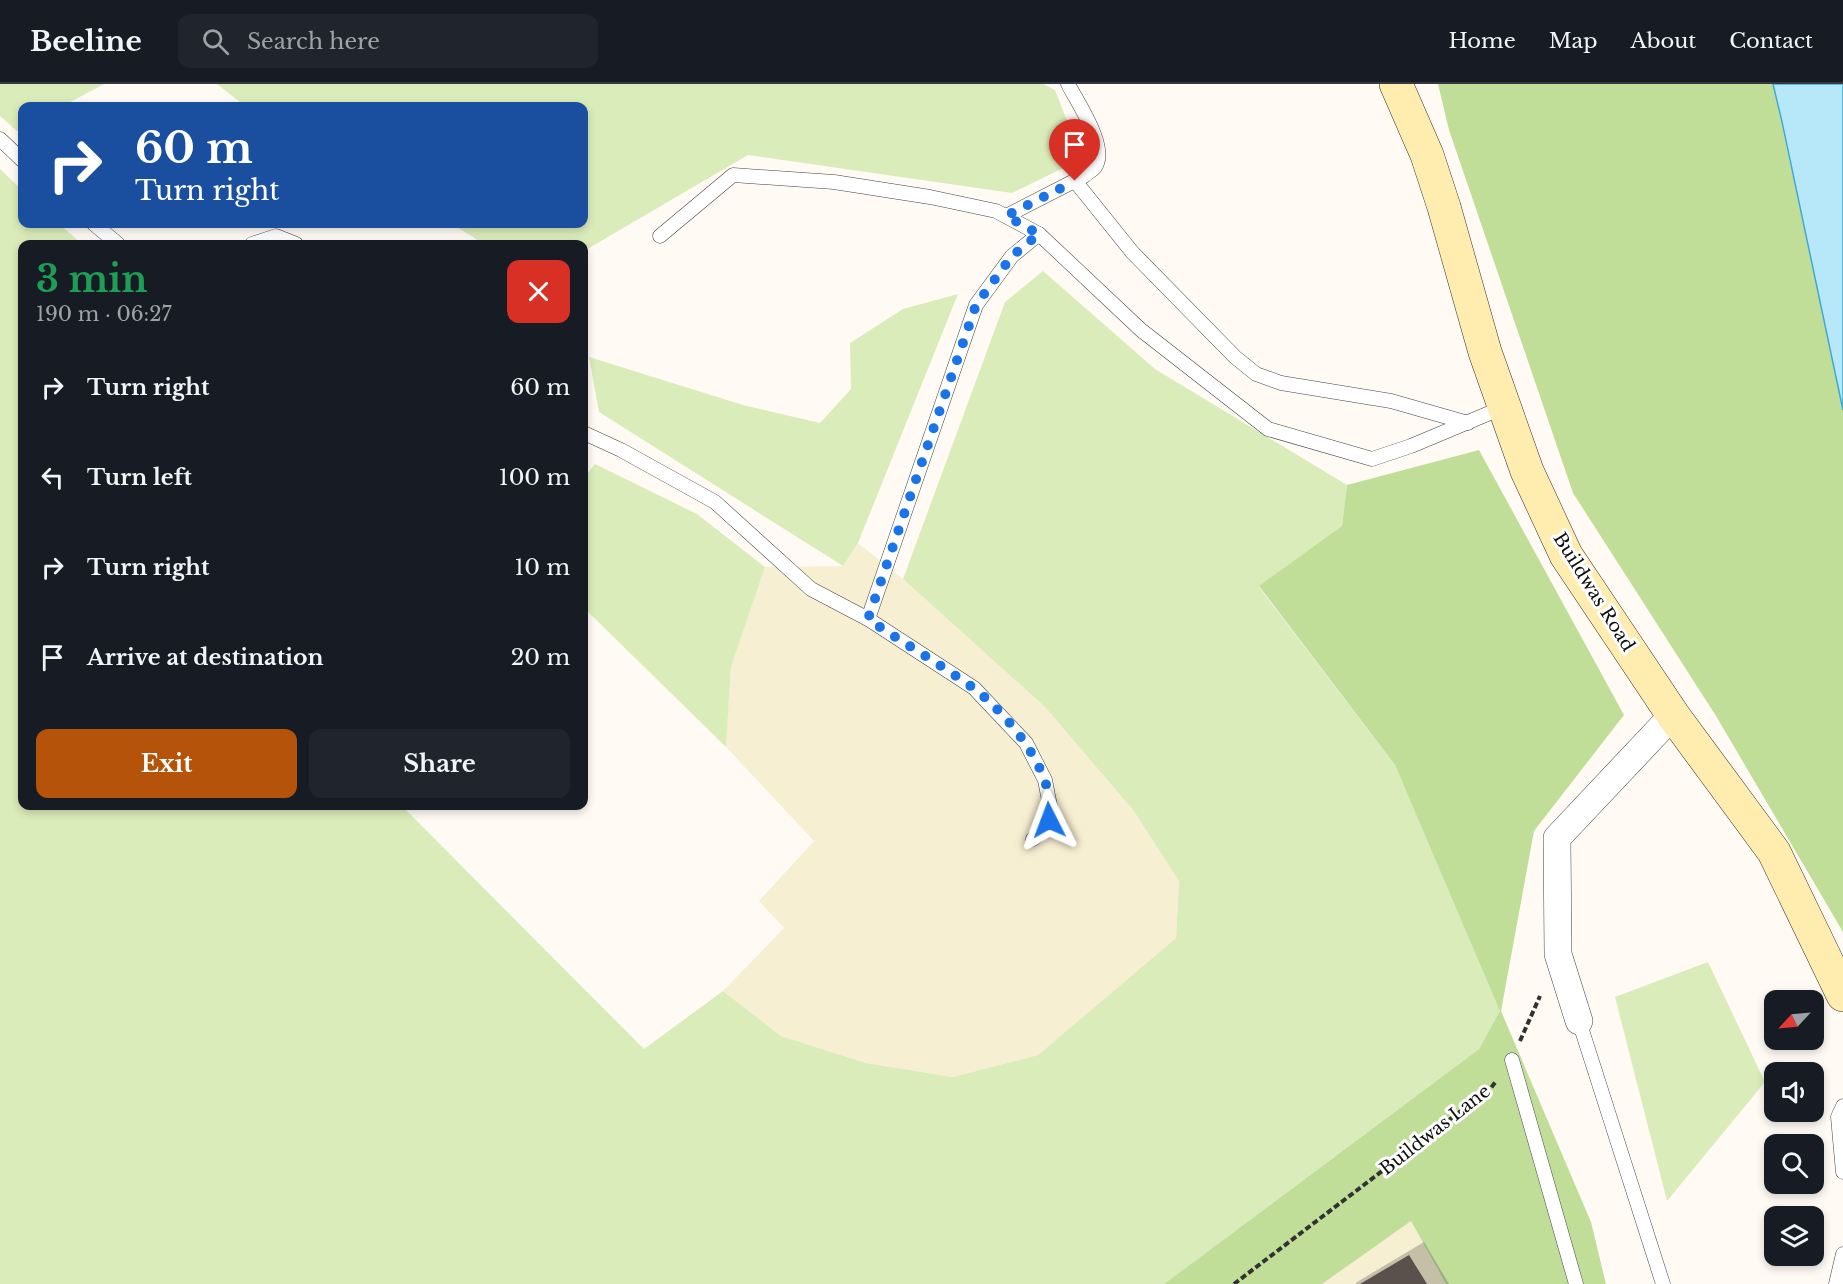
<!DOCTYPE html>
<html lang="en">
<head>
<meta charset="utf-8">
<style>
	:root { --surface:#171b24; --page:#20242c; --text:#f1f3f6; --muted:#9ea1a6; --line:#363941; --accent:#b45309 }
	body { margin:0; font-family:"Libre Baskerville",serif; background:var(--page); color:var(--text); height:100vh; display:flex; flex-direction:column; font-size:22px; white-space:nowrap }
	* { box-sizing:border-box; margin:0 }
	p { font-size:20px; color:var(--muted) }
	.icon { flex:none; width:33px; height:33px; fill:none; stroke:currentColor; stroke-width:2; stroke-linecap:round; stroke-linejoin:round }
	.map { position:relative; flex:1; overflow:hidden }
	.sheet { position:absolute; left:18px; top:156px; width:570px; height:570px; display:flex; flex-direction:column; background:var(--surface); border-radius:12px; box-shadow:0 3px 9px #0003 }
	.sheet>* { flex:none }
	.banner { position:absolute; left:18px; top:18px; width:570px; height:126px; border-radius:12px; box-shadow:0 3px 9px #0003; background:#1a4fa0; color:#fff; overflow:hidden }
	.needle { width:39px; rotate:244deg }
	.tools { position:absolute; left:1764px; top:906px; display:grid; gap:12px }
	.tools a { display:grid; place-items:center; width:60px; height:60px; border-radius:12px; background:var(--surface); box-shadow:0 3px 9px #0003; font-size:30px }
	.pin { position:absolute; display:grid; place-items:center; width:51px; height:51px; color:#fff; margin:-62px -26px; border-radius:50% 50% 50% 0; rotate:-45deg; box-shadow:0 0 6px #0007 }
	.pin .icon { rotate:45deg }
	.me { position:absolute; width:66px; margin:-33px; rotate:357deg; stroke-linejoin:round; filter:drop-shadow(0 0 4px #0008) }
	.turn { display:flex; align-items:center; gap:21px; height:126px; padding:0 18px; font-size:27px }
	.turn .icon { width:78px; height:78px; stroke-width:2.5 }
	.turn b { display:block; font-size:42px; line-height:51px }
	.round { display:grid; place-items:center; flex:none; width:63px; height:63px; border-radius:12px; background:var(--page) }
	.headline { display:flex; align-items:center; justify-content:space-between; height:102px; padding:0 18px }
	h1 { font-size:36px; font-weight:700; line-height:45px; color:#1e9e55 }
	.cta { display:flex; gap:12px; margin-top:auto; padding:12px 18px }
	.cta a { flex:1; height:69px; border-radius:12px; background:var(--accent); color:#fff; font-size:24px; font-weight:700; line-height:69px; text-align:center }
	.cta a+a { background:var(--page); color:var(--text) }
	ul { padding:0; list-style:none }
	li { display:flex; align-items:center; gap:18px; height:90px; padding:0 18px }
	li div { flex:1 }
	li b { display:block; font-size:22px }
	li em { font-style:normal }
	header { display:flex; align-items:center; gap:36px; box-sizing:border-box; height:84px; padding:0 30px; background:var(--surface); border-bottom:2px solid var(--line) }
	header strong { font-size:28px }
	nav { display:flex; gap:33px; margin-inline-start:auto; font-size:21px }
	.search { width:420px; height:54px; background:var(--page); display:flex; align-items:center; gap:15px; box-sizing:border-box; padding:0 21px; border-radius:12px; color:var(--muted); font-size:22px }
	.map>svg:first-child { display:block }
</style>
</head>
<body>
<header>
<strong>Beeline</strong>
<div class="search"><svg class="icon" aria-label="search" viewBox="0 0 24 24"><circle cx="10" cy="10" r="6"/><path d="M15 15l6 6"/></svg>Search here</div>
<nav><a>Home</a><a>Map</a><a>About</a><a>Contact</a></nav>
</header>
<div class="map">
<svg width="1843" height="1200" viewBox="0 0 1843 1200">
	<rect width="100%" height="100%" fill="#fffbf4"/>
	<g fill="#f7efd2">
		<polygon points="858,459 903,495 1045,623 1133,726 1179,797 1176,854 1038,971 953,993 866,979 781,952 723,907 784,844 759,817 814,757 726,663 731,583 765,483 843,482"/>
		<polygon points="1411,1137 1446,1200 1319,1200"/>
	</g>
	<g fill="#dbecbb">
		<polygon points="0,0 104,0 63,22 22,22 22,44 17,47 0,32"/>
		<polygon points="217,0 1043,0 1055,6 1082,75 1012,109 748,71 584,167 584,160 484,160 452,140 584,140 584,22 245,22"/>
		<polygon points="0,85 22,106 22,140 59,140 82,160 22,160 22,722 402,722 644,965 723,907 781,952 866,979 953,993 1038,971 1176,854 1179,797 1133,726 1045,623 903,495 1005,218 1043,187 1155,285 1347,401 1342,442 1259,503 1395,681 1501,927 1479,965 1164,1200 0,1200"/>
		<polygon points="958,210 858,459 843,482 599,328 589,273 743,321 820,339 851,305 850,259 903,225"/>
		<polygon points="595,380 697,430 765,483 731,583 726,663 584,524 584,394"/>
		<polygon points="1708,878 1765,998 1667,1117 1615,913"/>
	</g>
	<g fill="#c1de99">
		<polygon points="1438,0 1773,0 1843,326 1843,848 1716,632 1573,409 1449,46"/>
		<polygon points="1479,366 1624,631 1534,747 1501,927 1591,1138 1606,1200 1446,1200 1411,1137 1322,1200 1164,1200 1479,965 1500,927 1395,681 1259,502 1342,442 1347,401"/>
	</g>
	<polygon fill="#b6e8f9" stroke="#3aa9d3" stroke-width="1.5" points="1773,0 1843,0 1843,326 1782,38"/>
	<polygon fill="#0003" points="1424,1158 1449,1200 1355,1200 1357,1198"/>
	<polygon fill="#5a504c" points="1409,1171 1427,1200 1360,1200"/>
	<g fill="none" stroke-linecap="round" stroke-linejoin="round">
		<g stroke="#434343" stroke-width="15">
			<g id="service">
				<polyline points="0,55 22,76"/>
				<polyline points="1075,97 1132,168 1235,273 1256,290 1281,299 1391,317 1468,339"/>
				<path d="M 1006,132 L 1084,92 C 1087,89 1093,86 1095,83 C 1109,64 1077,18 1068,0"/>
				<polyline points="94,140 118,160"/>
				<polyline points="660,152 733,91 834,98 930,113 996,127 1039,150"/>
				<polyline points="252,160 276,152 296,160"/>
				<polyline points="584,349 621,366 715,418 811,505 868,535 976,221 1012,172 1039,150 1141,246 1268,345 1372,375 1411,362 1504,323"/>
				<polyline points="868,535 974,604 1026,659 1045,696 1051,727 1046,744 1033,755"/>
				<polyline points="1579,937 1663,1200"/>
				<polyline points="1512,976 1576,1200"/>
				<polyline points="1843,1022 1838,1033 1843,1088"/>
				<polyline points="1836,1200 1843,1170"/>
			</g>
		</g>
		<g stroke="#434343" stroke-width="28">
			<polyline id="minor" points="1579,937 1558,870 1557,754 1673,631"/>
		</g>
		<g stroke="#323232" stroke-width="34">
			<polyline id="secondary" points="1396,0 1427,71 1444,123 1485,268 1527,387 1566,471 1673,631 1774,768 1843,911"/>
		</g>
		<g stroke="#323232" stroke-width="4" stroke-dasharray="6 3" stroke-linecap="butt">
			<polyline points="1520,957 1540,912"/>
			<polyline points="1234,1200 1491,1004 1496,997"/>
		</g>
		<use href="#service" stroke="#fff" stroke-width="14"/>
		<use href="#minor" stroke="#fff" stroke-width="27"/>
		<use href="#secondary" stroke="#ffecaf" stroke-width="33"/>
	</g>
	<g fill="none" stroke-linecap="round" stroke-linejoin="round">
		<path stroke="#1a73e8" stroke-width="10" stroke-dasharray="0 18" d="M 1049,736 C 1058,690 1007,629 972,603 C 938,579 902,558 868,535 L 976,221 L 1012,172 L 1039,150 L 1006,132 L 1075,97"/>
	</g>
	<g text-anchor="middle" stroke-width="6" stroke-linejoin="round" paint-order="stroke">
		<g font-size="18" fill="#101010" stroke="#fff">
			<text transform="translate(1594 508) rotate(58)" y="6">Buildwas Road</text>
			<text transform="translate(1435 1046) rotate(-38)" y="6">Buildwas Lane</text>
		</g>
	</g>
</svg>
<div class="tools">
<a><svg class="needle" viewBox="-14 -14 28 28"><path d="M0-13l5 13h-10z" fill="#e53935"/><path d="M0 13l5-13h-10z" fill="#9ea1a6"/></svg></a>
<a><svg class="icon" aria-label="sound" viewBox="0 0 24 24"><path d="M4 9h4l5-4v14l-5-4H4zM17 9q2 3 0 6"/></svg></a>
<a><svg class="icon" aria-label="search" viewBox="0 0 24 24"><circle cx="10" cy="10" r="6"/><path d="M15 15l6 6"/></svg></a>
<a><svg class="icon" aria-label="layers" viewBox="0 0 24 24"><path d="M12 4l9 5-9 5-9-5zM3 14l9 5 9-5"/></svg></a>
</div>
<div class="pin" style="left:1075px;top:97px;background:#d93025"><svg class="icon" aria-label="arrive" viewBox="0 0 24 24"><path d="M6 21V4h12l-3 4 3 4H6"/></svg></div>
<svg class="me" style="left:1049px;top:736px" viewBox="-20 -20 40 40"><path d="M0-17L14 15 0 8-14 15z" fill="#1a73e8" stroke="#fff" stroke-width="4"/></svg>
<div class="banner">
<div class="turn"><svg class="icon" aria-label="right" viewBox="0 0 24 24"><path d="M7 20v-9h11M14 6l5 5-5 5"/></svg><div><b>60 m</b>Turn right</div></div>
</div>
<section class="sheet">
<div class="headline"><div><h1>3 min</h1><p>190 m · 06:27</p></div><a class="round" style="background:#d93025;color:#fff"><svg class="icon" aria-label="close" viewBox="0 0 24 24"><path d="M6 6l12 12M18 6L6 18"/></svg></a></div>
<ul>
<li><svg class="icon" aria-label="right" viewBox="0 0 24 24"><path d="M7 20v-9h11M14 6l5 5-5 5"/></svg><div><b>Turn right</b></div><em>60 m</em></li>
<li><svg class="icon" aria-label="left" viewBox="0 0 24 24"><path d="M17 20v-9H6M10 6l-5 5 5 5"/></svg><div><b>Turn left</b></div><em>100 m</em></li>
<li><svg class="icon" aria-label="right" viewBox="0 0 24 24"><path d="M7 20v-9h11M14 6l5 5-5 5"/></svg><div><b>Turn right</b></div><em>10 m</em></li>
<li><svg class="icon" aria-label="arrive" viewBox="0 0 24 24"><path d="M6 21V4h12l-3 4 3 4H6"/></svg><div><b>Arrive at destination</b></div><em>20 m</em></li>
</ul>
<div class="cta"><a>Exit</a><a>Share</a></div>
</section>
</div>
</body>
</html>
